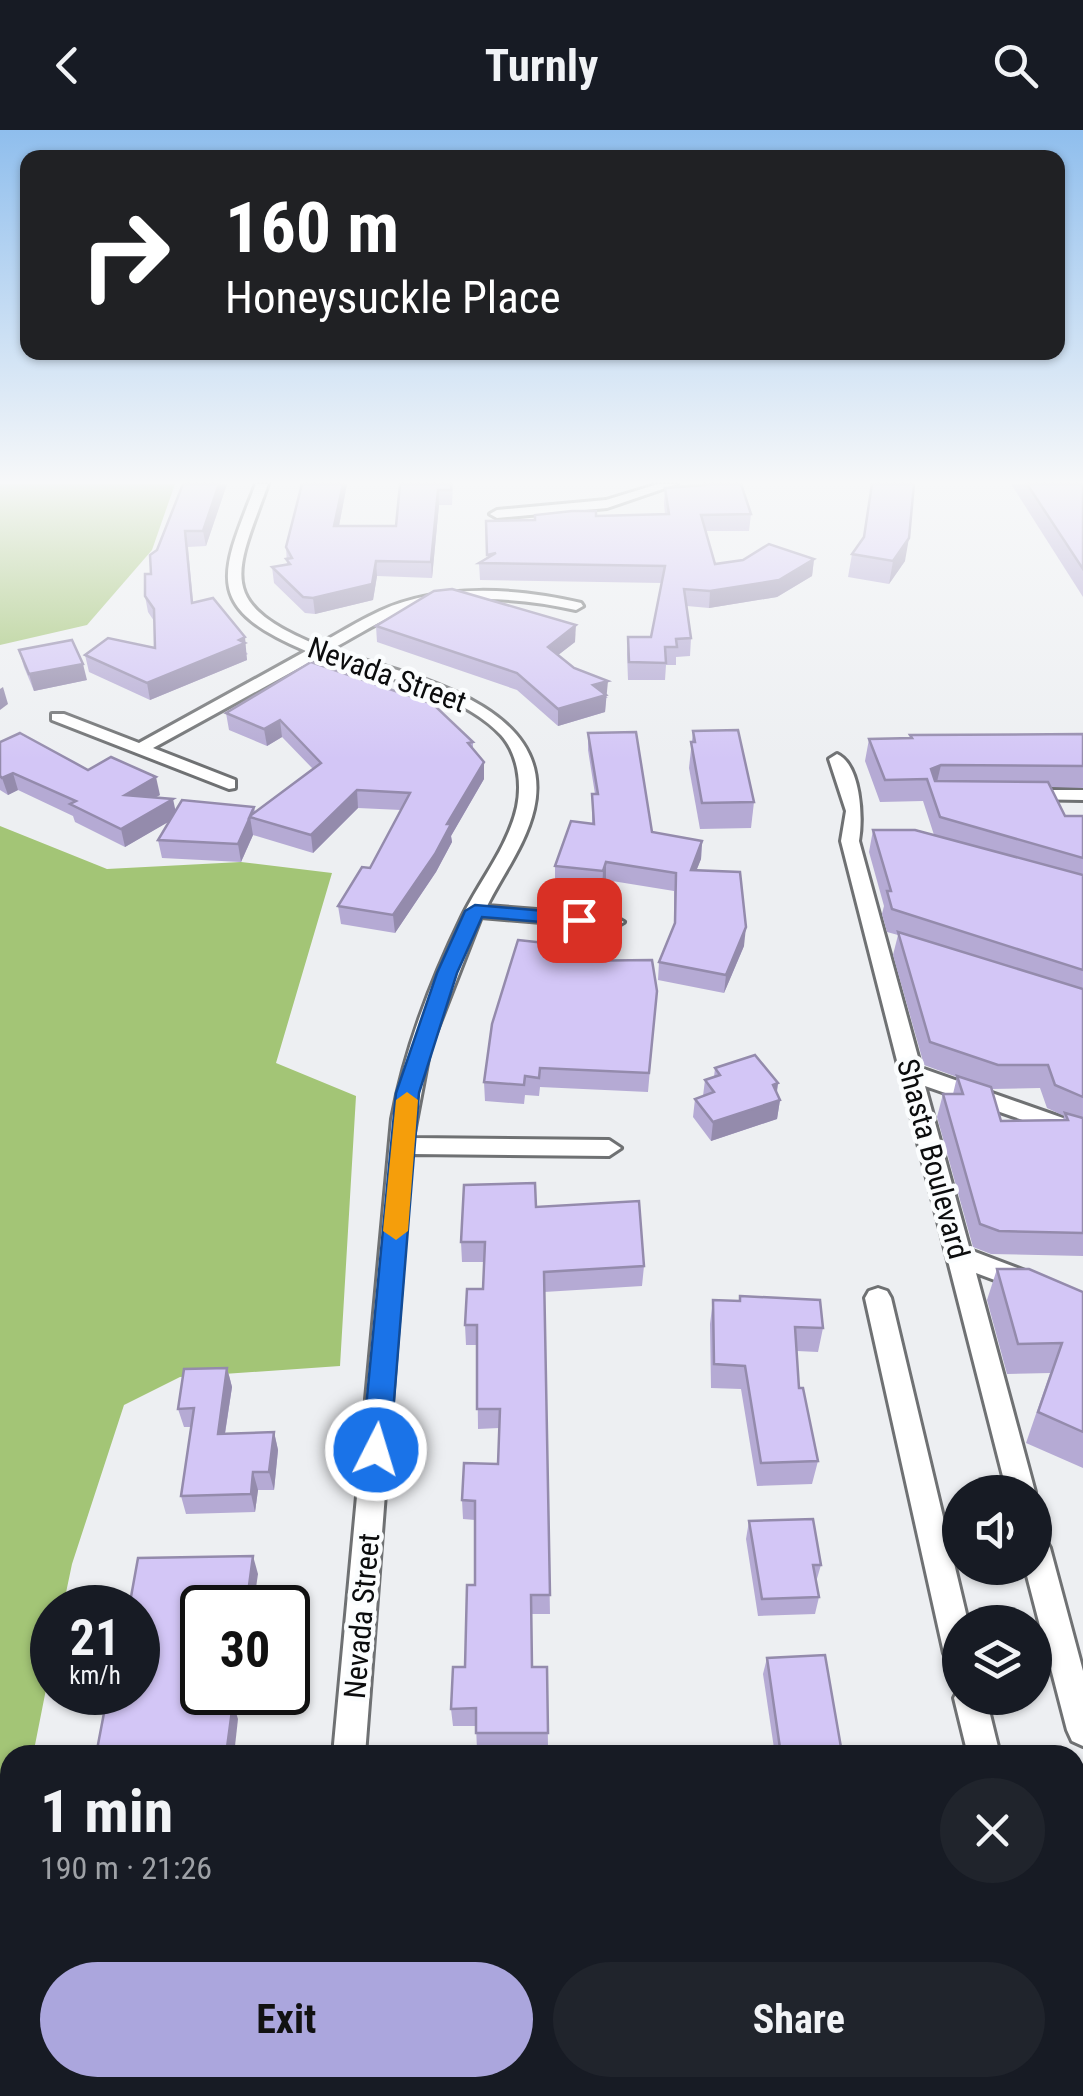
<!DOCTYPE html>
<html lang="en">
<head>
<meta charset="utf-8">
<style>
	:root { --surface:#171b24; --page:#20242c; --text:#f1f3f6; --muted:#9ea1a6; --accent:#aba6dd }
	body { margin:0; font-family:"Roboto Condensed",sans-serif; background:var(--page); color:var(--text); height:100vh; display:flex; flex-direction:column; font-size:38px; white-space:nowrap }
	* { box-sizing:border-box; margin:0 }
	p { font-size:32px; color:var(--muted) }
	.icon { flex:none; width:55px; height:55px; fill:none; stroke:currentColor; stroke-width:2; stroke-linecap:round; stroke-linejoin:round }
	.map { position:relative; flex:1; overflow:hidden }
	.side { position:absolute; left:0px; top:1615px; width:1085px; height:352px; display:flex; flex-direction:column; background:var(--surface); border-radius:30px 30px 0 0; box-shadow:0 2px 8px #0004 }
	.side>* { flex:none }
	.hud { position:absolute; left:20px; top:20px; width:1045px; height:210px; border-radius:20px; box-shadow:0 2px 8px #0004; background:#202124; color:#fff; overflow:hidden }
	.buttons { position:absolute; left:942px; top:1345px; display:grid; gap:20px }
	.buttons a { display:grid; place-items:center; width:110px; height:110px; border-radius:50%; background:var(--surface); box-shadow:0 2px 8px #0004; font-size:50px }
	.speed { position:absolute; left:30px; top:1455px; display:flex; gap:20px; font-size:50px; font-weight:700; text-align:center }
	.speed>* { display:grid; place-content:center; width:130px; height:130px; border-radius:50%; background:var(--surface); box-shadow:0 2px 8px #0004; line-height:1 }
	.speed small { font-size:25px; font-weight:400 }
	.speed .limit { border:5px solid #111; border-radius:15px; background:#fff; color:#111 }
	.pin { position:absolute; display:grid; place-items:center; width:85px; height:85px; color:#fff; margin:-42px; border-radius:20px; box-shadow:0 5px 15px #0006 }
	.me { position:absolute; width:110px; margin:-55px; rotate:5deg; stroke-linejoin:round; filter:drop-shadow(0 0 8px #0008) }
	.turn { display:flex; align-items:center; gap:35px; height:210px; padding:0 40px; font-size:45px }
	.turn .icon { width:130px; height:130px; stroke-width:2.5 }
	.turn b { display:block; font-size:70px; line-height:85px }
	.round { display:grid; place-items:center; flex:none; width:105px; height:105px; border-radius:52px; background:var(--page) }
	.headline { display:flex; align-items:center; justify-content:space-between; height:170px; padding:0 40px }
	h1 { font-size:60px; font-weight:700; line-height:75px }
	.action { display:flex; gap:20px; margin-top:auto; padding:20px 40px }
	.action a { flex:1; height:115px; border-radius:60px; background:var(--accent); color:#111; font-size:40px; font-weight:700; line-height:115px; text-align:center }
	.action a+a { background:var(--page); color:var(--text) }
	header { display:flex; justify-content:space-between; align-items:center; height:130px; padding:0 40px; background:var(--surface); font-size:45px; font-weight:700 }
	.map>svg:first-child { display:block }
</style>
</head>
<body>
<header><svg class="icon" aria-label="back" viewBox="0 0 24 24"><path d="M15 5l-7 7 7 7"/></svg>Turnly<svg class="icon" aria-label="search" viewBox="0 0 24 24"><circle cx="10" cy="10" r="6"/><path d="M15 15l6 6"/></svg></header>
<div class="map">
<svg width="1083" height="1966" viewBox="0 0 1083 1966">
	<rect width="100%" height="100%" fill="#edeff2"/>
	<g fill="#a3c576">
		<polygon points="0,354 175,354 152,420 87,495 0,515"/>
		<polygon points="0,696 107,739 241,732 332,743 276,933 356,966 340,1236 180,1247 124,1275 72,1434 63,1477 52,1478 52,1529 33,1625 10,1625 10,1654 0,1666"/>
	</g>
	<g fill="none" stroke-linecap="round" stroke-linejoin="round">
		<g stroke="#6f7173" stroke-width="6">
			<g id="street">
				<path d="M 256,354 L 268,354 C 236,443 214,472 317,515 C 338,504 358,491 380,481 C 440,453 518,458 581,473 L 583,476 L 576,480 C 518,467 448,462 392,486 C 371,496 351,509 330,520 C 403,543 558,573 534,679 C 526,714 503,744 487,776 L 614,786 L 624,792 L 614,798 L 481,787 L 430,918 L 413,1008 L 609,1010 L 621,1018 L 609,1026 L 411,1024 L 365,1625 L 333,1625 L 392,989 C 405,918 431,851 462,787 C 480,750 508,717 517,677 C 522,653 518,624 501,605 C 461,562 374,544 319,527 L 153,618 L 235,650 L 235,658 L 229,659 L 52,590 L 52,584 L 64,584 L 139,613 L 306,521 C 201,477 221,444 256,354 Z"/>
				<polygon points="658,354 677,354 607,378 497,388 490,384 497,380 606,370"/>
				<path d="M 837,624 C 861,635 863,688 859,711 L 921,938 L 1083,995 L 1083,1011 L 925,956 L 970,1120 L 1033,1144 L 1037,1151 L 1033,1158 L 1024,1161 L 976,1143 L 1035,1362 L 1035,1363 L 1007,1362 L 841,711 L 846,681 L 829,629 Z"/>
				<polygon points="1027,660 1083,660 1083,670 1021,669 1021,661"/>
				<polygon points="878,1158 887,1161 891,1168 968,1492 960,1492 960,1538 949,1534 944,1523 865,1168 869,1161"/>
				<polygon points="1035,1405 1045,1409 1050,1418 1083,1541 1083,1616 1072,1611 1067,1600 1025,1438 1035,1438"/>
				<polygon points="960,1556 960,1568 986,1568 1000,1625 968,1625 954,1568"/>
				<rect x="0" y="1738" width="10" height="34"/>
				<polygon points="1075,1951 1080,1966 1042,1966 1040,1958 1075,1958"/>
				<polygon points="301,1958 339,1958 338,1966 300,1966"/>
			</g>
		</g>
		<use href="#street" fill="#fff" fill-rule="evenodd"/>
	</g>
	<g fill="#b5aad4" fill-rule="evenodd">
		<polygon points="183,354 227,354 206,416 188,417 193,473 248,524 246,525 247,530 150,570 89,542 85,525 155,518 154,491 148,482 145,466 157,420"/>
		<polygon points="302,354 347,354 339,396 396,396 400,354 453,354 452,375 439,375 432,448 377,446 373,470 315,484 305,483 274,453 272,437 287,435 286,417"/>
		<polygon points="700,354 744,354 742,358 751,384 749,401 706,401 715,434 814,429 812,446 777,467 709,478 687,476 691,508 690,526 676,527 676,535 666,535 665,550 628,550 627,524 628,507 651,507 662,453 480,450 479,433 535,390 596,386 665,384 664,374 665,358 700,356"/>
		<polygon points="1011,354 1083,354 1083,467"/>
		<polygon points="852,424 905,431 889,454 848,447"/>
		<polygon points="376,496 575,512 558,525 608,568 606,568 605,582 558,596 517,560 377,512"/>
		<polygon points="19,520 87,550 34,561 24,537"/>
		<polygon points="226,583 473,612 473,620 484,649 451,706 452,712 436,742 395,803 341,794 338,776 370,738 401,680 358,678 313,723 253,705 241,732 162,728 158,710 169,691 125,717 75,692 73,686 18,660 8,665 0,660 0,612 160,665 155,667 175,681 254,677 255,682 313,639 282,607 267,616 229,600"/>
		<polygon points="693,601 754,672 751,698 700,699 689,638"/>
		<polygon points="588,603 652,702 702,711 701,729 696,741 744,816 724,863 658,850 659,832 674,796 674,761 606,750 602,760 555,754 555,736 592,693 592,664 595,664 588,620"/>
		<path d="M 1083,604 L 1083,658 L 1051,657 L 1065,686 L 1083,686 L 1083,1126 L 991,1124 L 973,1117 L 937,987 L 943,964 L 953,964 L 957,947 L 924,935 L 893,825 L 898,805 L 887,802 L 882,784 L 884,776 L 869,722 L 873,700 L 934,705 L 923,671 L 880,672 L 865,631 L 869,609 L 910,608 L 910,605 ZM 1040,958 L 1047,978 L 1064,986 L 1063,990 L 1001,991 L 991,959 Z"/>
		<polygon points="555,814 555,821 565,822 564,831 657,861 648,962 540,957 539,966 525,965 524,974 485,971 484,952"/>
		<polygon points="715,938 778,953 777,963 780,970 777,989 711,1011 693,987 695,969 703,966 705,950 714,947"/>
		<polygon points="536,1077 644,1136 642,1156 544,1162 550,1484 531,1484 532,1537 547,1537 548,1620 477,1620 476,1596 453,1596 451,1579 465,1537 475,1455 475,1390 463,1389 462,1370 498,1334 499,1298 478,1299 477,1215 466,1215 465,1195 483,1159 484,1132 462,1132 461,1112"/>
		<polygon points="997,1139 1083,1162 1083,1338 1026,1313 1050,1243 1007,1244 987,1170"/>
		<polygon points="740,1166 823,1198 818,1222 797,1221 799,1258 818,1331 812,1354 757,1356 741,1259 711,1258 710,1194 713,1170 739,1171"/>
		<polygon points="227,1238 232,1257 225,1304 274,1302 278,1320 274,1360 258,1360 255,1382 186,1384 181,1366 191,1297 184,1297 178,1279"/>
		<polygon points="749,1391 821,1435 816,1452 819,1467 815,1484 758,1486 746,1409"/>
		<polygon points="767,1528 842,1623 842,1625 775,1625 763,1544"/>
		<polygon points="462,1958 558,1958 558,1960 462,1961"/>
		<polygon points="824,1958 903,1958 905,1966 825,1966"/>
	</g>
	<g fill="#948bac">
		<polygon points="219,354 227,354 206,416 203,401"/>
		<polygon points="343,354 347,354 336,411 334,396"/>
		<polygon points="438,360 439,375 432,448 431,432"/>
		<polygon points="909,408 905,431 889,454 893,431"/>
		<polygon points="814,429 812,446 777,467 709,478 710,461"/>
		<polygon points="376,431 377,446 373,470 315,484 313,468"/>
		<polygon points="576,495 575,512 548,533 548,517"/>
		<polygon points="245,507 247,530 150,570 147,553"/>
		<polygon points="83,534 87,550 34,561 29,544"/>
		<polygon points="608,551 605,582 558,596 558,579 593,555"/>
		<polygon points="3,557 8,574 0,580 0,559"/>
		<polygon points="280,590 282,607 267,616 264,599"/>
		<polygon points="484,632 484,649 451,706 452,712 436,742 395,803 393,785"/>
		<polygon points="941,635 936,656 931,639"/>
		<polygon points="13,643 18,660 8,665 2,648"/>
		<polygon points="156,647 160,665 129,682 125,665"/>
		<polygon points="357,660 358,678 313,723 311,705"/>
		<polygon points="173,669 177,687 125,717 121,699"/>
		<polygon points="250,687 253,705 241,732 238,714"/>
		<polygon points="702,711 701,729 689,759 691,740"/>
		<polygon points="606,732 606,750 602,760 603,741"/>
		<polygon points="746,797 744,816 724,863 726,845"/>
		<polygon points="778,953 775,972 780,970 777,989 711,1011 713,992"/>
		<polygon points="227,1238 232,1257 222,1322 218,1304"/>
		<polygon points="274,1302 278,1320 274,1360 269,1342"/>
		<polygon points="253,1342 258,1360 255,1382 251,1364"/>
		<polygon points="253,1426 258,1444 253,1478 246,1478"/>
		<polygon points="224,1562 232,1562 228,1589 222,1573"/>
		<polygon points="233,1573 238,1589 234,1625 226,1625"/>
		<polygon points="23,1958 36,1958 34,1966 21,1966"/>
	</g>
	<g fill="#d3c6f6" stroke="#948bac" stroke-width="2.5">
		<polygon points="183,354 219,354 203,401 185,401 192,473 213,468 245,507 239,510 245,513 147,553 85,525 108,508 155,518 154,479 145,466 145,444 151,444 150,425 157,420"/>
		<polygon points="302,354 343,354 334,396 396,396 400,354 451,354 451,360 438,360 431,432 376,431 372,454 313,468 303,467 272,437 290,434 286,429 292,428 286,417"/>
		<polygon points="704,354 741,354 751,384 701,385 715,434 743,430 769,414 814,429 779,450 710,461 684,459 691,508 676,509 677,517 665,517 666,533 629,532 628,507 651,507 665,436 479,433 496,423 487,425 486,391 535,390 535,385 572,381 596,381 596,386 669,384 665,358 704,355"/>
		<polygon points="872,354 914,354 909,408 893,431 852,424 864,407"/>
		<polygon points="1027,354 1083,354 1083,439"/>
		<polygon points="452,459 576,495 548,517 574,538 608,551 593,555 606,565 558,579 517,543 376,496 434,461"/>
		<polygon points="72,510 83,534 29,544 19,520"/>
		<polygon points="311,532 433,574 473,612 468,613 484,632 447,694 451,694 435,724 393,785 338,776 362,737 370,738 410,663 357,660 311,705 250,687 238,714 158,710 182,670 254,677 250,686 321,633 280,590 264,599 226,583"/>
		<polygon points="738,600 754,672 702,673 691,612 695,612 693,601"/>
		<polygon points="636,602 652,702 702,711 691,740 740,742 746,797 726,845 659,832 675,793 676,743 606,732 603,741 555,736 571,691 594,694 592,664 598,664 588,603"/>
		<polygon points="20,603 88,640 111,627 156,647 125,665 173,669 121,699 70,674 76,671 13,643 2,648 0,646 0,612"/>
		<polygon points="1083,604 1083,636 941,635 931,639 935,651 1048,652 1065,686 1083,686 1083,728 940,687 927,649 885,650 869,609 912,608 910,605"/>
		<polygon points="873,700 915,700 1083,745 1083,840 892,779 887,761 891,761"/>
		<polygon points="898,802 1083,859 1083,967 1055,955 1048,935 998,935 930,912"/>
		<polygon points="518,810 555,814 553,820 565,822 562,831 652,830 657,861 649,943 540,938 539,948 525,946 524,955 484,952 492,894"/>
		<polygon points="755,925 778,953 773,955 780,970 713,992 695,969 714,962 705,950 720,945 715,938"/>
		<polygon points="957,946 991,957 1001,991 1068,990 1065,983 1083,988 1083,1103 999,1101 980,1094 943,964 963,964"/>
		<polygon points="535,1053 536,1077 639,1071 644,1136 544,1142 550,1465 531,1465 532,1537 547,1537 548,1603 476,1603 476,1578 451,1579 453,1537 465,1537 467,1455 475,1455 475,1371 462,1370 464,1333 498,1334 500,1279 477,1279 477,1195 465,1195 467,1159 483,1159 485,1112 461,1112 464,1055"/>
		<polygon points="997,1139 1029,1139 1083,1162 1083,1302 1038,1282 1062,1213 1018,1214"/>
		<polygon points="740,1166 820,1170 823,1198 795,1197 799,1258 803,1258 818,1331 761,1333 745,1236 714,1234 713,1170 740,1171"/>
		<polygon points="227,1238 218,1304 274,1302 269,1342 253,1342 251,1364 181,1366 194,1278 178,1279 184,1239"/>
		<polygon points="813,1389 821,1435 813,1435 819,1467 762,1469 749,1391"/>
		<polygon points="253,1426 246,1478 202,1478 202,1562 224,1562 222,1573 233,1573 226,1625 96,1625 108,1562 138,1562 138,1478 129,1478 138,1428"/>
		<polygon points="825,1525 842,1623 781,1625 767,1528"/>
		<polygon points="10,1873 10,1958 23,1958 21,1966 0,1966 0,1874"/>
		<polygon points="834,1958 903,1958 905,1966 835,1966"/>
	</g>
	<linearGradient id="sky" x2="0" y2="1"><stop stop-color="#8fbeed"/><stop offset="0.56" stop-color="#f7f8f9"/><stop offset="1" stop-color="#f7f8f9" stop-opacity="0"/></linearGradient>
	<rect width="1083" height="629" fill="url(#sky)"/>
	<polygon fill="#1a73e8" stroke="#114b97" stroke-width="2.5" points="475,775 579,784 589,790 579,795 482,787 457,843 419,963 390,1320 386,1329 376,1332 366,1329 362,1320 396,963 437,843 465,781"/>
	<polygon fill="#f59e0b" points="407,962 418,970 408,1101 396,1110 383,1101 396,970"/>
	<g text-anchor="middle" stroke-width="9" stroke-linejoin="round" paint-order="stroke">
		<g font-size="30" fill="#0b0c0d" stroke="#fbfdfe">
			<text transform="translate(387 545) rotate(20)" y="10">Nevada Street</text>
			<text transform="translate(933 1029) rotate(75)" y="10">Shasta Boulevard</text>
			<text transform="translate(362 1486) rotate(-85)" y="10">Nevada Street</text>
		</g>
	</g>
</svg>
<div class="buttons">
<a><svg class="icon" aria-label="sound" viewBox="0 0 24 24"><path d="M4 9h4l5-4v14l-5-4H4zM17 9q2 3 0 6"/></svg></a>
<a><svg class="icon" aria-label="layers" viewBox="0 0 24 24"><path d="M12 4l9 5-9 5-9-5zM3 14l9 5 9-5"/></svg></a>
</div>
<div class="speed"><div>21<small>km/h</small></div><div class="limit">30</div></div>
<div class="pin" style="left:579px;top:790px;background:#d93025"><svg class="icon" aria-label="arrive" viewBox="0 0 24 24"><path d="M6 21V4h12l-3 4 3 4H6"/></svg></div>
<svg class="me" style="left:376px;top:1320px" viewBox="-20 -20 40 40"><circle r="17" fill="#1a73e8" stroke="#fff" stroke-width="3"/><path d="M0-11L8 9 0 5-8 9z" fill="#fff"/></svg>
<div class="hud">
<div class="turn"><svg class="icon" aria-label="right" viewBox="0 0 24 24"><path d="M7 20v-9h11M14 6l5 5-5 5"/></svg><div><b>160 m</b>Honeysuckle Place</div></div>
</div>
<section class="side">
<div class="headline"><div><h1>1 min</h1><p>190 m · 21:26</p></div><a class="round"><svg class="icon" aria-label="close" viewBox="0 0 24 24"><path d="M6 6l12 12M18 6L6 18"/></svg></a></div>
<div class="action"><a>Exit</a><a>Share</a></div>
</section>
</div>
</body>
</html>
